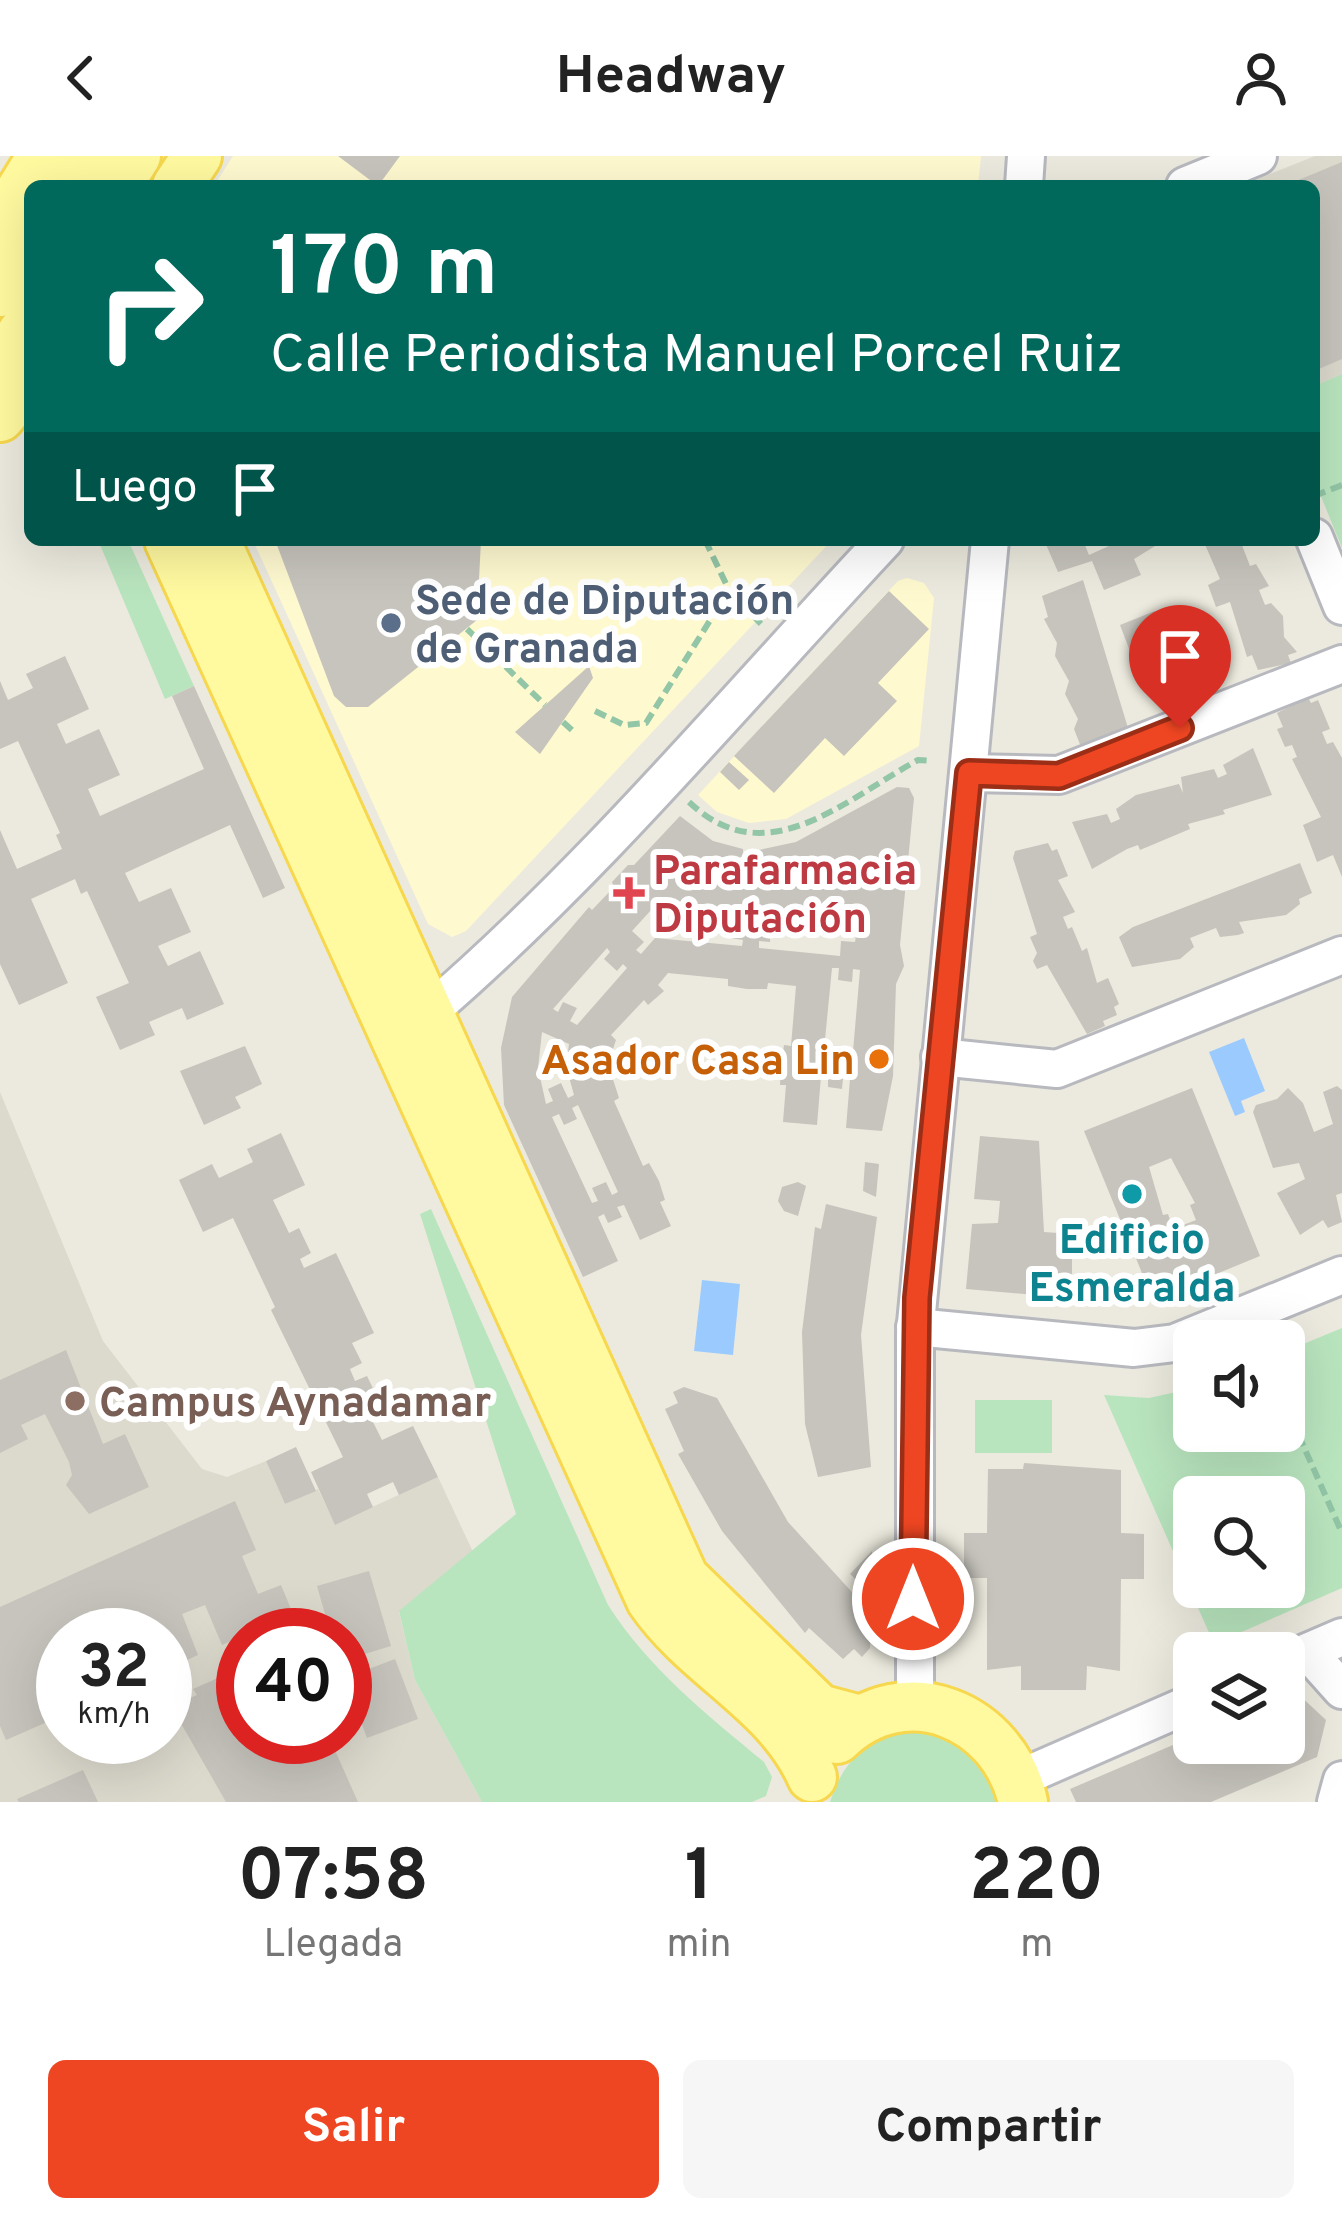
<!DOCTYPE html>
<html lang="es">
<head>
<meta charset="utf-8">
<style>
	:root { --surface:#fff; --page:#f6f6f6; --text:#222; --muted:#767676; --accent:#ee4622 }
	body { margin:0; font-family:Overpass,sans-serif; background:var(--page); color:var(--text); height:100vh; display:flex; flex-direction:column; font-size:45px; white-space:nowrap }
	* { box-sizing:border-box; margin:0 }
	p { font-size:39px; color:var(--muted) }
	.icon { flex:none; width:66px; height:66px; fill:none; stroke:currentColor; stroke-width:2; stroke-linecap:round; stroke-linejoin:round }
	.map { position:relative; height:1646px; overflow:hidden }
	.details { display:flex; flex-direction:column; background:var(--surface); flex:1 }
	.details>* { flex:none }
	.guide { position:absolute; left:24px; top:24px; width:1296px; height:366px; border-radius:18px; box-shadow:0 12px 48px #0002; background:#00695c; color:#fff; overflow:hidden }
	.controls { position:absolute; left:1173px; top:1164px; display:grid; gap:24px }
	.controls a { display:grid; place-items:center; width:132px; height:132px; border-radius:18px; background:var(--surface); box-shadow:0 12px 48px #0002; font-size:60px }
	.speed { position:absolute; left:36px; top:1452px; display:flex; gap:24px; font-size:60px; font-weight:700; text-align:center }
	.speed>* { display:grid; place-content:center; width:156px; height:156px; border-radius:50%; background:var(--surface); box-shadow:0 12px 48px #0002; line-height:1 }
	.speed small { font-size:30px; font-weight:400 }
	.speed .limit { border:18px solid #d22; background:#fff; color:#111 }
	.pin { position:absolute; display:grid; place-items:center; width:102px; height:102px; color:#fff; margin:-123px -51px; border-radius:50% 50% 50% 0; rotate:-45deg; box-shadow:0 0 12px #0007 }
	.pin .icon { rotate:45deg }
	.me { position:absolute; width:132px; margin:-66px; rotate:0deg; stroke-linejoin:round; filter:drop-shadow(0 0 9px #0008) }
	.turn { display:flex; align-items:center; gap:42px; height:252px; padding:0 48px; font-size:54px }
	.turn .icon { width:156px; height:156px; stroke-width:2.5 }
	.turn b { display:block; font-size:84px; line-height:102px }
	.then { display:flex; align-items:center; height:114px; padding:0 48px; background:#0003; gap:24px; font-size:45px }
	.eta { display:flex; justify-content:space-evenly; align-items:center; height:204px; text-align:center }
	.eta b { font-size:72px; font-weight:700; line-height:84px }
	.primary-button { display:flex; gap:24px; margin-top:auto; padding:24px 48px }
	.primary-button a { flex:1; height:138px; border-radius:18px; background:var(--accent); color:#fff; font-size:48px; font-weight:700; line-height:138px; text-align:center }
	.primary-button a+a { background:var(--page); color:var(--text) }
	header { display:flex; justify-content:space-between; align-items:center; height:156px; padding:0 48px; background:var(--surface); font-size:54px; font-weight:700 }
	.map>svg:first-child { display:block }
</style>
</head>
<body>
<header><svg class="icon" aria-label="back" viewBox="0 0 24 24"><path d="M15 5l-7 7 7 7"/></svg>Headway<svg class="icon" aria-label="person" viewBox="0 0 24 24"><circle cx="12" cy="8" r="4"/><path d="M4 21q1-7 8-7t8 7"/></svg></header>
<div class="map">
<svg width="1342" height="1646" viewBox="0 0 1342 1646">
	<rect width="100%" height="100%" fill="#eceade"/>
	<g fill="#fff9d0">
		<polygon points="233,0 981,0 978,30 214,30"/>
		<polygon points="253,384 832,384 466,775 452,781 428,768"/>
		<polygon points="907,422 924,427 934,442 919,590 786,663 749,667 717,656 698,639 898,425"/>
	</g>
	<g fill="#dcd9cd" fill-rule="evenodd">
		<polygon points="1315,0 1342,0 1342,218 1314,230 1314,30 1240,30"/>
		<path d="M 0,936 L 103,1185 L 202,1313 L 227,1321 L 266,1305 L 285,1348 L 318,1333 L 335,1368 L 438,1321 L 473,1396 L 399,1456 L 415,1524 L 482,1646 L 0,1646 ZM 63,1479 L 165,1479 L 165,1581 L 63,1581 ZM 243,1479 L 345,1479 L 345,1581 L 243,1581 Z"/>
	</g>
	<g fill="#b9e5be" fill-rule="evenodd">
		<polygon points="1342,218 1342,392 1314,323 1314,230"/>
		<polygon points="98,384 128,384 194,530 165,543"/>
		<path d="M 431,1053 L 608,1449 C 650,1514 705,1557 764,1606 L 772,1621 L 766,1640 L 752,1646 L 482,1646 L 415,1524 L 399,1455 L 516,1358 L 420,1058 Z"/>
		<path d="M 1342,1172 L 1342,1432 L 1214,1488 L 1104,1239 L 1149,1242 L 1194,1232 L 1194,1275 L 1284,1275 L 1284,1196 ZM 1194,1341 L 1284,1341 L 1284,1431 L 1194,1431 Z"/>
		<rect x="975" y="1244" width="77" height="53"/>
		<path d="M 903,1574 C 952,1576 986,1597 998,1646 L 830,1646 C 843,1606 863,1586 903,1574 Z"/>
	</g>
	<g fill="#9bcaff">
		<polygon points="1244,882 1265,935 1241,945 1245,956 1235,960 1209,896"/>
		<polygon points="702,1124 740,1128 733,1199 694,1195"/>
	</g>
	<g fill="#c6c4bc" fill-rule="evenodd">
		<polygon points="338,0 400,0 378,30"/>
		<polygon points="1342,6 1342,203 1314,215 1314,30 1284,30"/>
		<polygon points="275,384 481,384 477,464 368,551 346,551 334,540"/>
		<polygon points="1044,384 1083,384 1089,399 1111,389 1110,384 1165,384 1134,403 1141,419 1104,434 1092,405 1058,416"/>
		<polygon points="1203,384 1240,384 1250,410 1256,408 1269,430 1259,434 1265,449 1271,447 1283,460 1284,481 1297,496 1288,499 1291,507 1258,514 1252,499 1247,501 1230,446 1216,451 1208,429 1220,423"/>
		<polygon points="1083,424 1128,572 1081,591 1074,573 1078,563 1065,538 1069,525 1055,500 1057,487 1044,463 1048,461 1042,440"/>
		<polygon points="889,435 929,473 878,527 897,545 844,600 825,582 774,637 734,600"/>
		<polygon points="1155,455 1159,467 1196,455 1211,491 1179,515 1173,501 1136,511 1120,469"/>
		<polygon points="65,500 89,553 57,568 66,588 99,573 120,619 88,633 100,660 204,613 172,540 194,530 285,732 263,742 230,669 125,717 139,746 171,732 191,776 158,790 168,810 200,795 224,848 187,864 182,852 149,866 155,879 120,894 96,841 129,827 87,735 81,738 75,723 31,743 68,827 19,849 0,808 0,674 17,713 62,693 56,679 60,677 18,585 0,593 0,525 8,544 33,532 26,518"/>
		<polygon points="589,510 593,522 540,598 515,576"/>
		<polygon points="1308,541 1311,547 1318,544 1330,573 1322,576 1327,588 1333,586 1342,602 1342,721 1333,699 1317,706 1303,669 1321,661 1292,603 1297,601 1292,589 1285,591 1277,573 1283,571 1277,557"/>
		<polygon points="1253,592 1272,639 1223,654 1225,658 1188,668 1190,673 1140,694 1138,689 1127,693 1092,713 1072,666 1107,658 1111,667 1120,663 1116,653 1136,639 1179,628 1183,637 1181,621 1214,613 1218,622 1227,618 1223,609"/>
		<polygon points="729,606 749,624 739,634 720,616"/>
		<path d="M 897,631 L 909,632 L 914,642 L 900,789 L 904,810 L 896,828 L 893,920 L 882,975 L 846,972 L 850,923 L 843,922 L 842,933 L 828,931 L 828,921 L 821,920 L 817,969 L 783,966 L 786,929 L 780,929 L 781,909 L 784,889 L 791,890 L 796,830 L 768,827 L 767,833 L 747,833 L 728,830 L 728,823 L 668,817 L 658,829 L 664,835 L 648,849 L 644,844 L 611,879 L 616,884 L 608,908 L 619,942 L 614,945 L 643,1010 L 649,1007 L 659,1025 L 665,1044 L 660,1046 L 671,1070 L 640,1084 L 624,1049 L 617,1051 L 622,1061 L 608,1067 L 604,1058 L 598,1061 L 618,1105 L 583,1121 L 504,949 L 501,892 L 512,841 L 589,751 L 592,754 L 614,731 L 612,726 L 628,709 L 634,709 L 680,660 L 713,685 L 743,693 L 744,721 L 757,721 L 759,694 L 796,686 ZM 652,753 L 745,762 L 745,769 L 732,768 L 731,782 L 743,784 L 742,790 L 655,782 L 641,798 L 636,794 L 644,786 L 632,775 ZM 760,764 L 857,773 L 855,786 L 841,785 L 840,800 L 759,792 L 759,785 L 770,786 L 771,771 L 760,770 ZM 607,792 L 610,796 L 604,803 L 617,815 L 623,808 L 627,812 L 577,869 L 570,865 L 577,852 L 563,846 L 558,856 L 553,853 ZM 832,812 L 839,812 L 838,824 L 852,826 L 853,813 L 860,814 L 852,907 L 845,906 L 846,894 L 831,893 L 830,904 L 823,904 ZM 542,876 L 569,888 L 566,910 L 574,939 L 568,942 L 561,927 L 548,933 L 553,945 L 546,948 L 538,912 ZM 578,949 L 618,1036 L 612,1039 L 606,1026 L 592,1032 L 598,1045 L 592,1047 L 552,961 L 559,958 L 564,969 L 577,963 L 572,952 Z"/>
		<polygon points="1048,687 1052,695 1057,693 1068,720 1058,724 1075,756 1063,761 1068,773 1072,771 1082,795 1087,792 1097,827 1108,822 1119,848 1114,851 1117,859 1103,865 1105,870 1087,878 1047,809 1037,813 1033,805 1037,797 1030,781 1037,778 1013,702 1015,695"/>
		<polygon points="1300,707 1312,737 1299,743 1300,748 1286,759 1239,766 1244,777 1238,779 1220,781 1216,772 1190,782 1194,791 1180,803 1132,811 1119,781 1133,771"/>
		<polygon points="245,890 262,928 235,941 241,952 204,969 180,915"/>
		<polygon points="1337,930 1342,934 1342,1037 1336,1039 1342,1066 1328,1072 1323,1064 1300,1079 1277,1037 1305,1023 1299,1007 1273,1012 1253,956 1256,949 1277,943 1288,932 1303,947 1314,976 1333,968 1323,936"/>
		<path d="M 1192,932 L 1260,1100 L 1153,1144 L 1084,975 ZM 1171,1002 L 1195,1047 L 1190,1049 L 1196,1064 L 1173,1073 L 1168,1058 L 1163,1059 L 1149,1011 Z"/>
		<polygon points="281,977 305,1029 273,1044 289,1077 299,1072 311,1097 300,1103 304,1112 336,1097 374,1177 352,1187 362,1207 350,1213 355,1225 367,1220 386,1259 373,1266 382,1284 413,1270 438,1321 399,1339 393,1326 367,1338 373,1351 335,1369 311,1316 343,1301 271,1154 275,1151 233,1062 203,1076 179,1024 212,1008 219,1022 253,1006 247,993"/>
		<polygon points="980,980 1039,985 1044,1076 1072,1078 1072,1122 1084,1123 1082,1143 966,1133 972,1068 998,1067 1000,1045 974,1043"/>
		<polygon points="865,1006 879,1008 876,1041 863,1035"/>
		<polygon points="798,1026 806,1030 798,1060 784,1055 778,1045 782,1031"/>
		<polygon points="826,1048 877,1061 861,1179 871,1311 818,1321 805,1268 802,1176 815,1071 821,1073"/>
		<polygon points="66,1194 103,1288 125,1278 149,1331 89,1358 66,1329 72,1319 69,1306 45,1258 21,1269 28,1283 0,1297 0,1224"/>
		<polygon points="684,1231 717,1242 788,1366 871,1457 870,1492 862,1501 854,1493 843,1503 809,1472 805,1477 722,1375 678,1298 684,1295 665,1253 678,1247 673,1236"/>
		<polygon points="296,1291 316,1335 285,1348 266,1305"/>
		<polygon points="1024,1307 1121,1314 1121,1377 1144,1378 1144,1423 1121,1423 1120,1515 1087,1510 1086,1534 1021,1534 1021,1510 987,1514 987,1422 964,1422 964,1377 987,1377 988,1313 1023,1313"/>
		<polygon points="235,1345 256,1394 242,1400 258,1438 281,1429 293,1458 222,1489 205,1449 182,1458 198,1499 165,1514 165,1479 63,1479 63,1559 6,1584 0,1570 0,1451"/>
		<polygon points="872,1395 871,1438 850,1418"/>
		<polygon points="369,1415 391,1490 345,1504 345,1479 331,1479 317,1430"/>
		<polygon points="395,1503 418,1563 367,1582 345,1522"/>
		<polygon points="243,1511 243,1581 329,1581 358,1646 226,1646 171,1550 197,1539 193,1533"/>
		<polygon points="1296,1536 1326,1564 1317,1601 1211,1646 1076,1646 1070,1633 1194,1580 1194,1587 1284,1587 1284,1541"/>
		<polygon points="83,1614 98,1646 19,1646 17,1643"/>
	</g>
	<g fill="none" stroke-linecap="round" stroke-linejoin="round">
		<g stroke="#b7b9bf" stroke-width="42">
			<g id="minor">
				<polyline points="1024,30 1026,0"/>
				<polyline points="1185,30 1258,0"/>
				<polyline points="1314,381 1342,450"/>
				<polyline points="969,617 1059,619 1342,508"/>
				<path d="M 428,857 C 593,715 736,543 885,384"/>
				<polyline points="940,901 1057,913 1342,799"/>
				<polyline points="915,1171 1134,1192 1175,1187 1342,1119"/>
				<polyline points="1308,1496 1342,1534"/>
				<polyline points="1284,1506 1342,1481"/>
				<polyline points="915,1550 915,1178 990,384"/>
				<polyline points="1018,1623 1194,1546"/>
				<polyline points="1336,1646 1342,1624"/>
			</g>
		</g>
		<g stroke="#f6d74e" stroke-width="54">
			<g id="major">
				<polyline points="69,30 89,0"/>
				<polyline points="117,30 136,0"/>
				<polyline points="177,30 197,0"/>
				<polyline points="0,68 42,0"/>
				<polyline points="0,136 30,90"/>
				<polyline points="0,208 30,166"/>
				<polyline points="0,261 30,225"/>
				<path d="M 169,384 L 651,1444 C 698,1512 778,1544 812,1621"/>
				<polyline points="215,384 684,1422 819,1553 860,1564"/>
				<path d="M 837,1583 C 905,1517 1004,1559 1023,1646"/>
			</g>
		</g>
		<g stroke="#92c6a6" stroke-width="6" stroke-dasharray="12 6" stroke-linecap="butt">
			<polyline points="1314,340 1342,329"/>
			<polyline points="705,384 729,434 762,469"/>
			<polyline points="467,473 545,549"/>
			<polyline points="595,555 624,569 646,567 729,434"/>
			<polyline points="563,566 574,576"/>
			<path d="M 689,646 C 766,719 843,645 918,604 L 932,605"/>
			<polyline points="1284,1246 1342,1377"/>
		</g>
		<use href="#minor" stroke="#fff" stroke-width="36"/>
		<use href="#major" stroke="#fff9a0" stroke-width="48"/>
	</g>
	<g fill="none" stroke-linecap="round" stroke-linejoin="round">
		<g stroke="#9b2e16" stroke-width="30">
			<polyline id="route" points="913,1443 917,1142 969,617 1059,620 1180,572"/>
		</g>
		<use href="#route" stroke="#ee4622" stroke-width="21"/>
	</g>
	<circle fill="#5c6f8a" stroke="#fff" stroke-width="4.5" cx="391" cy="467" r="12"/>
	<path fill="#e0444e" stroke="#fff" stroke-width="4.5" d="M623 719h12v12h12v12h-12v12h-12v-12h-12v-12h12z"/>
	<circle fill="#e8710a" stroke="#fff" stroke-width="4.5" cx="879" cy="903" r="12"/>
	<circle fill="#0f9aa8" stroke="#fff" stroke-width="4.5" cx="1132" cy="1038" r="12"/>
	<circle fill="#8d6e63" stroke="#fff" stroke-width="4.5" cx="75" cy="1245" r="12"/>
	<g text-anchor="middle" stroke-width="12" stroke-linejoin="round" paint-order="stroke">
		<g font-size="42" font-weight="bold" fill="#4e5e75" stroke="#fff" text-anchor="start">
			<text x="415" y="458">Sede de Diputación<tspan x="415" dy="48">de Granada</tspan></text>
		</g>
		<g font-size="42" font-weight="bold" fill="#be3a42" stroke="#fff" text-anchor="start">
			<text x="653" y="728">Parafarmacia<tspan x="653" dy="48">Diputación</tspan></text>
		</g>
		<g font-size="42" font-weight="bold" fill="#c56008" stroke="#fff" text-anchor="end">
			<text x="855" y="918">Asador Casa Lin</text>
		</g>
		<g font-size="42" font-weight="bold" fill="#0d838f" stroke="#fff">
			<text x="1132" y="1097">Edificio<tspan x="1132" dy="48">Esmeralda</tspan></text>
		</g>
		<g font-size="42" font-weight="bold" fill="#785e54" stroke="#fff" text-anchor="start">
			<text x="99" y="1260">Campus Aynadamar</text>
		</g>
	</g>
</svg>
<div class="controls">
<a><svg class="icon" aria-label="sound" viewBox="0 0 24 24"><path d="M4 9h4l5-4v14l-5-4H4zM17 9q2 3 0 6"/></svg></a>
<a><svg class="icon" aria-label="search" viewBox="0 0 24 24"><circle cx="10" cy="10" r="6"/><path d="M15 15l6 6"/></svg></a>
<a><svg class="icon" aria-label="layers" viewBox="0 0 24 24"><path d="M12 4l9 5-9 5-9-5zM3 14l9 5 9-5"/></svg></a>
</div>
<div class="speed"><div>32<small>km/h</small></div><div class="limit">40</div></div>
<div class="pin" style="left:1180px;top:572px;background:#d93025"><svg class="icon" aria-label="arrive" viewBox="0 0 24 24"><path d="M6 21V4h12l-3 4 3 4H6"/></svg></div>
<svg class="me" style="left:913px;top:1443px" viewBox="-20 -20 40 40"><circle r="17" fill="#ee4622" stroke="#fff" stroke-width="3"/><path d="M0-11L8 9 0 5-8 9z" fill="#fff"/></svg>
<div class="guide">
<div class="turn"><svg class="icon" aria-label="right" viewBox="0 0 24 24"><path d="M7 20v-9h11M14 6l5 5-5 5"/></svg><div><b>170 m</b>Calle Periodista Manuel Porcel Ruiz</div></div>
<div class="then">Luego<svg class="icon" aria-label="arrive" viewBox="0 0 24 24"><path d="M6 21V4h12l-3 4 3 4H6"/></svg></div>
</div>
</div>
<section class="details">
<div class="eta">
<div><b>07:58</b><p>Llegada</p></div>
<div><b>1</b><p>min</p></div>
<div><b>220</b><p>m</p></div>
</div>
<div class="primary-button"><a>Salir</a><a>Compartir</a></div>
</section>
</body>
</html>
